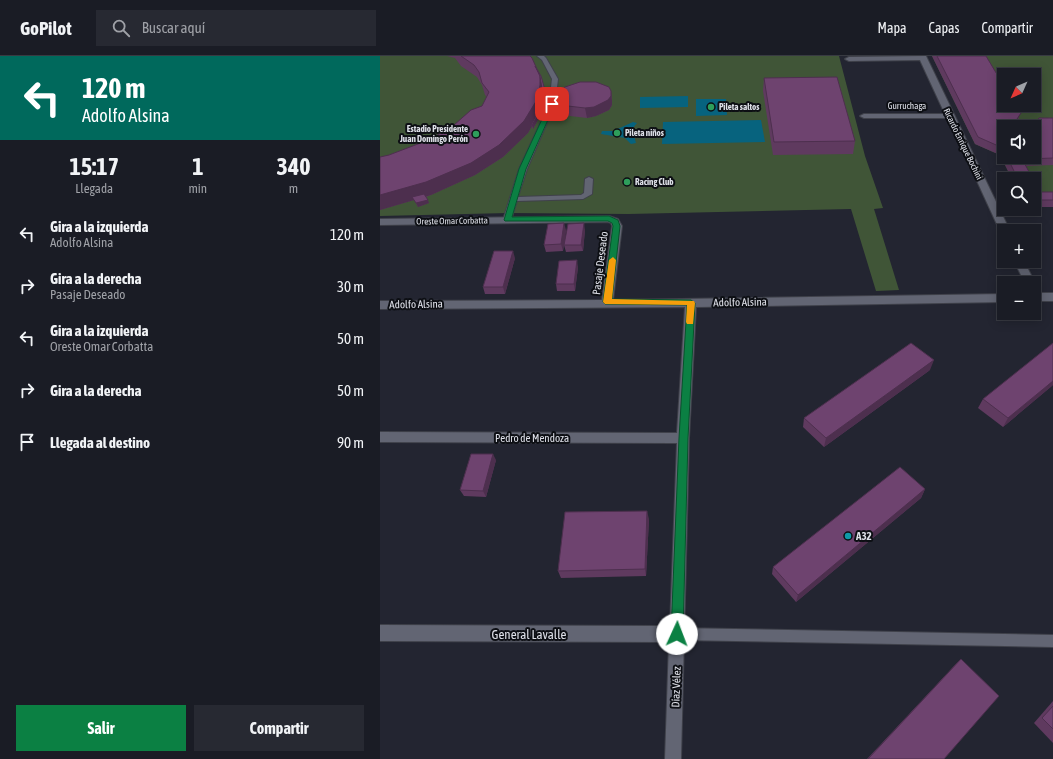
<!DOCTYPE html>
<html lang="es">
<head>
<meta charset="utf-8">
<style>
	:root { --surface:#1a1c25; --page:#272932; --text:#f1f3f6; --muted:#9fa1a7; --line:#383a42; --accent:#0b8043 }
	body { margin:0; font-family:"Asap Condensed",sans-serif; background:var(--page); color:var(--text); height:100vh; display:flex; flex-direction:column; font-size:15px; white-space:nowrap }
	* { box-sizing:border-box; margin:0 }
	p { font-size:13px; color:var(--muted) }
	.icon { flex:none; width:22px; height:22px; fill:none; stroke:currentColor; stroke-width:2; stroke-linecap:round; stroke-linejoin:round }
	.map { position:relative; flex:1; overflow:hidden }
	.sheet { display:flex; flex-direction:column; background:var(--surface); width:380px }
	.sheet>* { flex:none }
	.hud { background:#00695c; color:#fff; overflow:hidden }
	.needle { width:26px; rotate:225deg }
	.buttons { position:absolute; left:617px; top:12px; display:grid; gap:8px }
	.buttons a { display:grid; place-items:center; width:44px; height:44px; border-radius:0px; background:var(--surface); box-shadow:0 2px 10px #0003,0 0 0 1px var(--line); font-size:20px }
	.pin { position:absolute; display:grid; place-items:center; width:34px; height:34px; color:#fff; margin:-17px; border-radius:8px; box-shadow:0 2px 6px #0006 }
	.me { position:absolute; width:44px; margin:-22px; rotate:2deg; stroke-linejoin:round; filter:drop-shadow(0 0 3px #0008) }
	.turn { display:flex; align-items:center; gap:14px; height:84px; padding:0 16px; font-size:18px }
	.turn .icon { width:52px; height:52px; stroke-width:2.5 }
	.turn b { display:block; font-size:28px; line-height:34px }
	.eta { display:flex; justify-content:space-evenly; align-items:center; height:68px; text-align:center }
	.eta b { font-size:24px; font-weight:700; line-height:28px }
	.action { display:flex; gap:8px; margin-top:auto; padding:8px 16px }
	.action a { flex:1; height:46px; border-radius:0px; background:var(--accent); color:#fff; font-size:16px; font-weight:700; line-height:46px; text-align:center }
	.action a+a { background:var(--page); color:var(--text) }
	ul { padding:0; list-style:none }
	li { display:flex; align-items:center; gap:12px; height:52px; padding:0 16px }
	li div { flex:1 }
	li b { display:block; font-size:15px }
	li em { font-style:normal }
	header { display:flex; align-items:center; gap:24px; box-sizing:border-box; height:56px; padding:0 20px; background:var(--surface); border-bottom:1px solid var(--line) }
	header strong { font-size:19px }
	nav { display:flex; gap:22px; margin-inline-start:auto; font-size:14px }
	.search { width:280px; height:36px; background:var(--page); display:flex; align-items:center; gap:10px; box-sizing:border-box; padding:0 14px; border-radius:0px; color:var(--muted); font-size:15px }
	main { display:flex; flex:1; min-height:0 }
	.map>svg:first-child { display:block }
</style>
</head>
<body>
<header>
<strong>GoPilot</strong>
<div class="search"><svg class="icon" aria-label="search" viewBox="0 0 24 24"><circle cx="10" cy="10" r="6"/><path d="M15 15l6 6"/></svg>Buscar aquí</div>
<nav><a>Mapa</a><a>Capas</a><a>Compartir</a></nav>
</header>
<main>
<section class="sheet">
<div class="hud">
<div class="turn"><svg class="icon" aria-label="left" viewBox="0 0 24 24"><path d="M17 20v-9H6M10 6l-5 5 5 5"/></svg><div><b>120 m</b>Adolfo Alsina</div></div>
</div>
<div class="eta">
<div><b>15:17</b><p>Llegada</p></div>
<div><b>1</b><p>min</p></div>
<div><b>340</b><p>m</p></div>
</div>
<ul>
<li><svg class="icon" aria-label="left" viewBox="0 0 24 24"><path d="M17 20v-9H6M10 6l-5 5 5 5"/></svg><div><b>Gira a la izquierda</b><p>Adolfo Alsina</p></div><em>120 m</em></li>
<li><svg class="icon" aria-label="right" viewBox="0 0 24 24"><path d="M7 20v-9h11M14 6l5 5-5 5"/></svg><div><b>Gira a la derecha</b><p>Pasaje Deseado</p></div><em>30 m</em></li>
<li><svg class="icon" aria-label="left" viewBox="0 0 24 24"><path d="M17 20v-9H6M10 6l-5 5 5 5"/></svg><div><b>Gira a la izquierda</b><p>Oreste Omar Corbatta</p></div><em>50 m</em></li>
<li><svg class="icon" aria-label="right" viewBox="0 0 24 24"><path d="M7 20v-9h11M14 6l5 5-5 5"/></svg><div><b>Gira a la derecha</b></div><em>50 m</em></li>
<li><svg class="icon" aria-label="arrive" viewBox="0 0 24 24"><path d="M6 21V4h12l-3 4 3 4H6"/></svg><div><b>Llegada al destino</b></div><em>90 m</em></li>
</ul>
<div class="action"><a>Salir</a><a>Compartir</a></div>
</section>
<div class="map">
<svg width="673" height="703" viewBox="0 0 673 703">
	<rect width="100%" height="100%" fill="#232531"/>
	<g fill="#405537" fill-rule="evenodd">
		<polygon points="0,0 459,0 485,100 503,152 494,153 519,234 496,235 471,153 248,158 129,157 0,160"/>
		<path d="M 552,0 L 673,0 L 673,151 L 654,151 L 654,123 L 632,123 L 620,99 L 595,88 ZM 624,19 L 654,19 L 654,49 L 624,49 ZM 624,71 L 654,71 L 654,101 L 624,101 Z"/>
	</g>
	<g fill="#07637e">
		<polygon points="308,40 308,51 260,52 260,41"/>
		<polygon points="316,43 346,43 347,59 316,60"/>
		<polygon points="381,64 385,86 282,88 283,66"/>
		<polygon points="253,66 257,67 252,73 256,87 251,88 245,82 221,78 222,75 233,75"/>
	</g>
	<g fill="none" stroke-linecap="round" stroke-linejoin="round">
		<g stroke="#3f414a" stroke-width="2">
			<g id="lane">
				<polygon points="157,0 164,0 166,2 178,23 175,48 147,113 138,141 201,139 204,137 205,123 209,121 213,123 212,138 203,143 137,145 131,164 127,166 123,164 139,113 169,48 172,23 162,4"/>
				<polygon points="297,572 673,579 673,591 297,584 293,582 291,578 293,574"/>
			</g>
		</g>
		<g stroke="#3f414a" stroke-width="2">
			<g id="street">
				<polygon points="546,0 630,175 624,175 624,178 620,175 568,62 484,62 480,60 484,58 565,58 540,4 469,5 465,3 469,1"/>
				<polygon points="229,160 238,163 242,170 233,244 624,238 624,246 316,251 309,382 301,703 285,703 289,586 0,585 0,569 290,570 297,387 0,386 0,376 297,377 305,251 0,253 0,245 222,244 232,170 231,167 228,166 0,169 0,163"/>
				<polygon points="634,205 644,205 655,227 654,229 654,227 645,227"/>
				<rect x="654" y="237" width="19" height="8"/>
			</g>
		</g>
		<use href="#lane" fill="#626573" fill-rule="evenodd"/>
		<use href="#street" fill="#626573" fill-rule="evenodd"/>
	</g>
	<g fill="#5f3a5f" fill-rule="evenodd">
		<polygon points="67,0 150,0 165,37 165,45 161,60 159,59 159,57 158,59 159,62 153,73 152,72 152,70 148,77 123,101 95,119 51,139 46,141 49,147 38,151 34,144 0,154 9,99 51,83 74,69 102,50 107,41 105,39 102,29 97,21 81,10 75,2"/>
		<path d="M 552,0 L 606,0 L 639,63 L 653,68 L 673,62 L 673,109 L 645,110 L 653,123 L 632,123 L 620,99 L 595,88 ZM 624,71 L 654,101 L 624,101 Z"/>
		<polygon points="384,22 475,85 473,98 393,99 383,35"/>
		<polygon points="231,35 232,45 232,49 229,54 216,60 207,62 190,60 184,57 180,53 179,44"/>
		<polygon points="654,125 661,136 673,136 673,151 654,151"/>
		<polygon points="186,174 183,195 166,196 164,189"/>
		<polygon points="205,174 203,195 186,196 184,189"/>
		<polygon points="135,202 125,238 105,238 103,231"/>
		<polygon points="198,211 195,235 177,235 176,228"/>
		<polygon points="550,314 444,391 423,371 424,362"/>
		<polygon points="673,329 623,371 598,352 603,343"/>
		<polygon points="116,404 106,441 84,440 80,434"/>
		<polygon points="545,433 541,442 416,546 392,518 393,511"/>
		<polygon points="269,463 266,520 181,522 178,515"/>
		<polygon points="581,603 564,703 487,703 574,610"/>
		<polygon points="673,645 673,687 654,667"/>
	</g>
	<g fill="#4d2f4e">
		<polygon points="160,20 162,33 163,41 158,56 159,57 152,69 151,69 152,70 148,77 123,101 95,119 51,139 34,144 32,141 34,144 0,154 0,139"/>
		<polygon points="165,34 165,45 161,60 160,56"/>
		<polygon points="231,35 232,45 232,49 229,54 216,60 207,62 205,52"/>
		<polygon points="158,59 159,62 153,73 152,69"/>
		<polygon points="48,144 49,147 38,151 36,147"/>
		<polygon points="184,167 186,174 183,195 181,188"/>
		<polygon points="204,167 205,174 203,195 201,189"/>
		<polygon points="133,195 135,202 125,238 123,231"/>
		<polygon points="197,204 198,211 195,235 194,228"/>
		<polygon points="554,304 550,314 444,391 446,382"/>
		<polygon points="673,325 673,329 623,371 628,362"/>
		<polygon points="113,398 116,404 106,441 103,435"/>
		<polygon points="545,433 541,442 416,546 418,539"/>
		<polygon points="267,455 269,463 266,520 265,513"/>
	</g>
	<g fill="#6e436f" stroke="#4d2f4e">
		<polygon points="81,0 150,0 152,2 160,20 160,29 158,42 144,65 119,89 91,107 46,126 0,139 0,101 9,99 51,83 74,69 91,54 102,50 109,36 102,27 99,16 94,9"/>
		<polygon points="557,0 606,0 624,30 624,49 636,49 641,57 637,63 653,68 659,62 673,62 673,102 647,103 643,101 654,101 654,71 624,71 624,94 623,92 598,81"/>
		<polygon points="155,10 161,20 165,34 164,42 160,56 158,56 162,38 163,41 162,33 160,20"/>
		<polygon points="457,21 475,85 394,86 384,22"/>
		<polygon points="200,26 216,26 229,31 231,35 231,40 228,44 214,51 205,52 188,50 182,47 179,44 178,39 180,35 185,31"/>
		<polygon points="157,58 158,59 152,69 151,69"/>
		<polygon points="627,101 641,101 653,123 638,123"/>
		<polygon points="654,125 661,136 673,136 673,144 654,144"/>
		<polygon points="44,138 48,144 36,147 32,141"/>
		<polygon points="184,167 181,188 164,189 168,168"/>
		<polygon points="204,167 201,189 184,189 188,168"/>
		<polygon points="114,195 133,195 123,231 103,231"/>
		<polygon points="197,204 194,228 176,228 179,205"/>
		<polygon points="531,287 554,304 446,382 424,362"/>
		<polygon points="673,287 673,325 628,362 603,343"/>
		<polygon points="91,398 113,398 103,435 80,434"/>
		<polygon points="520,411 545,433 418,539 393,511"/>
		<polygon points="267,455 265,513 178,515 185,456"/>
		<polygon points="581,603 619,640 564,703 488,703"/>
		<polygon points="673,650 673,673 662,662"/>
	</g>
	<polygon fill="#0b8043" stroke="#07532c" points="170,46 175,48 146,113 132,161 229,160 238,164 240,170 232,243 311,244 315,247 308,382 303,578 301,582 297,584 293,582 291,578 299,382 307,249 225,248 223,246 233,170 232,167 228,165 125,165 124,164 139,113"/>
	<polygon fill="#f59e0b" points="233,201 236,204 232,243 314,245 315,247 313,268 307,268 306,266 307,249 225,248 223,246 229,204"/>
	<g fill="#2e9e5b" stroke="#0d0f14" stroke-width="1.5">
		<circle cx="331" cy="51" r="4"/>
		<circle cx="237" cy="77" r="4"/>
		<circle cx="96" cy="78" r="4"/>
		<circle cx="247" cy="126" r="4"/>
	</g>
	<circle fill="#0f9aa8" stroke="#0d0f14" stroke-width="1.5" cx="468" cy="480" r="4"/>
	<g text-anchor="middle" stroke-width="4" stroke-linejoin="round" paint-order="stroke">
		<g font-size="9" fill="#dfe1e9" stroke="#0d0f14">
			<text x="527" y="53">Gurruchaga</text>
			<text transform="translate(583 88) rotate(64)" y="3">Ricardo Enrique Bochini</text>
			<text transform="translate(72 165) rotate(-1)" y="3">Oreste Omar Corbatta</text>
		</g>
		<g font-size="9" font-weight="bold" fill="#dfe1e9" stroke="#0d0f14" text-anchor="start">
			<text x="339" y="54">Pileta saltos</text>
			<text x="88" y="76" text-anchor="end">Estadio Presidente<tspan x="88" dy="10">Juan Domingo Perón</tspan></text>
			<text x="245" y="80">Pileta niños</text>
			<text x="255" y="129">Racing Club</text>
		</g>
		<g font-size="11" fill="#dfe1e9" stroke="#0d0f14">
			<text transform="translate(220 207) rotate(-83)" y="4">Pasaje Deseado</text>
			<text transform="translate(360 246) rotate(-1)" y="4">Adolfo Alsina</text>
			<text transform="translate(36 248) rotate(-1)" y="4">Adolfo Alsina</text>
			<text x="152" y="386">Pedro de Mendoza</text>
			<text transform="translate(296 631) rotate(-88)" y="4">Díaz Vélez</text>
		</g>
		<g font-size="11" font-weight="bold" fill="#dfe1e9" stroke="#0d0f14" text-anchor="start">
			<text x="476" y="484">A32</text>
		</g>
		<g font-size="13" fill="#dfe1e9" stroke="#0d0f14">
			<text x="149" y="583">General Lavalle</text>
		</g>
	</g>
</svg>
<div class="buttons">
<a><svg class="needle" viewBox="-14 -14 28 28"><path d="M0-13l5 13h-10z" fill="#e53935"/><path d="M0 13l5-13h-10z" fill="#9fa1a7"/></svg></a>
<a><svg class="icon" aria-label="sound" viewBox="0 0 24 24"><path d="M4 9h4l5-4v14l-5-4H4zM17 9q2 3 0 6"/></svg></a>
<a><svg class="icon" aria-label="search" viewBox="0 0 24 24"><circle cx="10" cy="10" r="6"/><path d="M15 15l6 6"/></svg></a>
<a>+</a>
<a>−</a>
</div>
<div class="pin" style="left:172px;top:48px;background:#d93025"><svg class="icon" aria-label="arrive" viewBox="0 0 24 24"><path d="M6 21V4h12l-3 4 3 4H6"/></svg></div>
<svg class="me" style="left:297px;top:578px" viewBox="-20 -20 40 40"><circle r="19" fill="#fff"/><path d="M0-13L10 11 0 6-10 11z" fill="#0b8043"/></svg>
</div>
</main>
</body>
</html>
